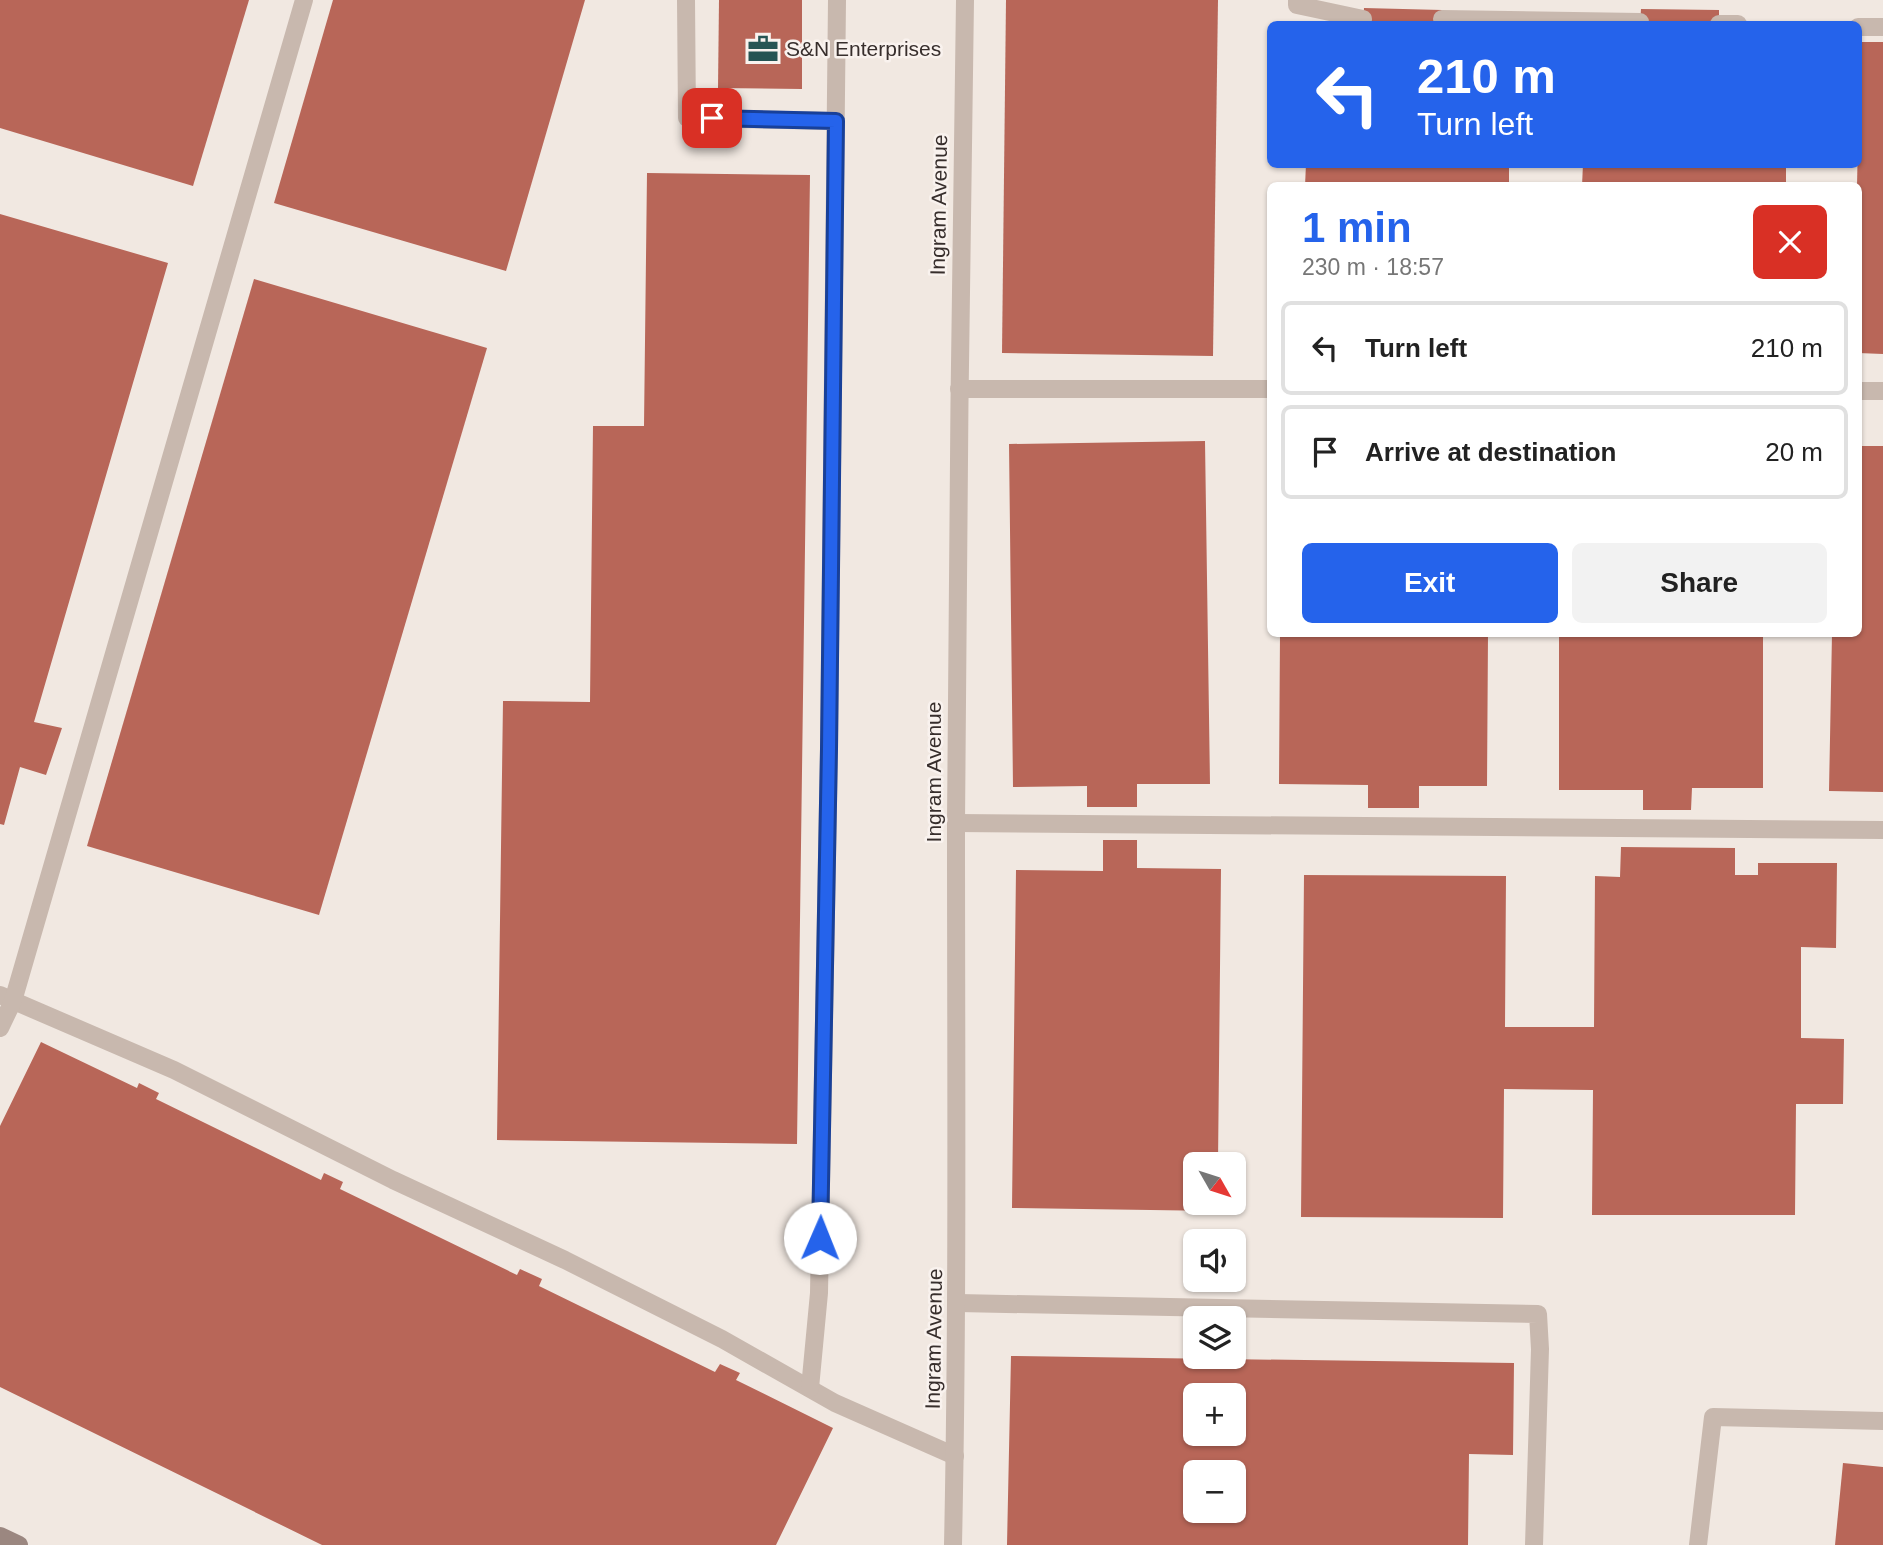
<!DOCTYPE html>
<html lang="en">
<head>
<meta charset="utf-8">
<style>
	:root { --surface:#fff; --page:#f2f2f2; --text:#222; --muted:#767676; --line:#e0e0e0; --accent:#2563eb }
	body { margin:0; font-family:Helvetica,sans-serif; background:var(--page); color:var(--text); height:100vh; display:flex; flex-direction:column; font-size:26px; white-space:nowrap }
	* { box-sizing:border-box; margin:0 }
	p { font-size:23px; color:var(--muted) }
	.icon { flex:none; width:38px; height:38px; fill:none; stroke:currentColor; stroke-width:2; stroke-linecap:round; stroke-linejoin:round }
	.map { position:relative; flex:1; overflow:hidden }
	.sheet { position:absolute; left:1267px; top:182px; width:595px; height:455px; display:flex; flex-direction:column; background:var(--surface); border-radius:10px; box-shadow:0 2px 5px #0004 }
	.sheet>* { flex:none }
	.hud { position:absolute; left:1267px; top:21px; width:595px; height:147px; border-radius:10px; box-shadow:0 2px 5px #0004; background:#2563eb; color:#fff; overflow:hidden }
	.needle { width:46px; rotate:129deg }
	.fabs { position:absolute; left:1183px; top:1152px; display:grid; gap:14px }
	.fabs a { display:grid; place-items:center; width:63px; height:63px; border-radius:10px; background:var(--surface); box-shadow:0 2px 5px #0004; font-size:35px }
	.pin { position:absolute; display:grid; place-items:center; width:60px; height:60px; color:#fff; margin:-30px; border-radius:14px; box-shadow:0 4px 10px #0006 }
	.me { position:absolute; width:77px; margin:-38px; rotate:1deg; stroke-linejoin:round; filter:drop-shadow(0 0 5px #0008) }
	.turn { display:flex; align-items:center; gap:24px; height:147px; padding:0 35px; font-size:32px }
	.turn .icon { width:91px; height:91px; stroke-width:2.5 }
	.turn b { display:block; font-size:49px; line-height:60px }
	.round { display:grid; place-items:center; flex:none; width:74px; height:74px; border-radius:10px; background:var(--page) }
	.overview { display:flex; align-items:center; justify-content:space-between; height:119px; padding:0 35px }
	h1 { font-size:42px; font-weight:700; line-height:52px; color:var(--accent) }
	.button { display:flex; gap:14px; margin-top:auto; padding:14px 35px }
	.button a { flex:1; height:80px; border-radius:10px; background:var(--accent); color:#fff; font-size:28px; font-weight:700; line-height:80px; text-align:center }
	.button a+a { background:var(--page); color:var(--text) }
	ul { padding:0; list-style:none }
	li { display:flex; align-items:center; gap:21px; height:94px; margin:0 14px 10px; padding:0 21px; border:4px solid var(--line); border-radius:10px }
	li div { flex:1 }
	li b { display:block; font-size:26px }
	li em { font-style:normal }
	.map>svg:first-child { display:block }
</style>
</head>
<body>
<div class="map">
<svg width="1883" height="1545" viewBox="0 0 1883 1545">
	<rect width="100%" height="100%" fill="#f1e8e1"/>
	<g fill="#b86658" fill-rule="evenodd">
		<polygon points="0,0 249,0 193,186 0,128"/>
		<polygon points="333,0 585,0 506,271 274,203"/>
		<polygon points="719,0 802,0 802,89 718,88"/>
		<polygon points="1006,0 1218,0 1213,356 1002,353"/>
		<polygon points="1364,8 1442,10 1442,24 1363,24"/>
		<polygon points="1641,9 1719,10 1719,24 1640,24"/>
		<polygon points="1860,42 1883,42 1883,354 1858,353 1857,186"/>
		<polygon points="1306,164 1509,164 1509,186 1305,186"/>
		<polygon points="1583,164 1786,164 1786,186 1582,186"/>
		<polygon points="647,173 810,175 797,1144 497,1140 503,701 590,702 593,426 644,426"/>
		<polygon points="0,214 168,263 34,722 62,728 46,775 20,767 4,825 0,824"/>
		<polygon points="254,279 487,348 319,915 87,846"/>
		<polygon points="1205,441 1210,784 1137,784 1137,807 1087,807 1087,786 1013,787 1009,444"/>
		<polygon points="1858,446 1883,446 1883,792 1829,791 1832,634 1858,634"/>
		<polygon points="1280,634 1488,634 1487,786 1419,786 1419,808 1368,808 1368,785 1279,784"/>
		<polygon points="1559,634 1763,634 1763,788 1692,788 1691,810 1643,810 1643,790 1559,790"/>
		<polygon points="1103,840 1137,840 1137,868 1221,869 1218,1164 1195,1164 1195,1202 1218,1202 1218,1211 1012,1208 1016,870 1103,871"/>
		<polygon points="1621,847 1735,848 1735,875 1758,875 1758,863 1837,863 1836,948 1801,947 1801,1038 1844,1039 1843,1104 1796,1104 1795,1215 1592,1215 1593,1090 1504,1089 1503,1218 1301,1217 1304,875 1506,876 1505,1027 1594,1027 1595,876 1620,877"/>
		<polygon points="41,1042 137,1088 139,1083 159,1093 156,1099 321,1180 324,1173 343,1182 340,1189 517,1275 520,1269 542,1279 539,1286 715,1372 720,1364 740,1373 736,1380 833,1428 776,1545 322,1545 0,1387 0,1126"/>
		<path d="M 1011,1356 L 1514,1363 L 1513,1455 L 1469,1454 L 1468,1545 L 1007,1545 ZM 1195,1395 L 1234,1395 L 1234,1433 L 1195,1433 ZM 1195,1472 L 1234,1472 L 1234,1510 L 1195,1510 Z"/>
		<polygon points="1843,1463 1883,1467 1883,1545 1835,1545"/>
	</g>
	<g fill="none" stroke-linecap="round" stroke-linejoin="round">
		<g stroke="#c8b8ae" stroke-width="18">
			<polyline points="686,0 687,118 836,121"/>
			<polyline points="1297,0 1297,5 1363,19"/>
			<polyline points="1442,19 1640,22"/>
			<polyline points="1719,24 1738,24"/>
			<polyline points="1858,27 1883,27"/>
			<polyline points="959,389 1270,389"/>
			<polyline points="1858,391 1883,391"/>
			<polyline points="956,823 1883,830"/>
			<polyline points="0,995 174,1070 393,1180 565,1260 722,1339 835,1403 955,1456"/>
			<polyline points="0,1028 13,1001 304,0"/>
			<polyline points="958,1303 1538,1314 1540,1349 1534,1545"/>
			<polyline points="810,1388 819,1293 829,749 837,0"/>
			<polyline points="1698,1545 1713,1417 1883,1421"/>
		</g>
		<path stroke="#c8b8ae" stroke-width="18" d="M 953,1545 C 958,1304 956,1064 956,823 C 957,549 961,274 965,0"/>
		<polyline stroke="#9b8780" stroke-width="18" points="0,1536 19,1545"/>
	</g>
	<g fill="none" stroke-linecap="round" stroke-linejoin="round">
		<g stroke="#184099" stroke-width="18">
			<polyline id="route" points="712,118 836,121 829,749 820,1238"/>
		</g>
		<use href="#route" stroke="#2563eb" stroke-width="12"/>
	</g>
	<defs>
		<g id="office-bare" transform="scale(2.415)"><path d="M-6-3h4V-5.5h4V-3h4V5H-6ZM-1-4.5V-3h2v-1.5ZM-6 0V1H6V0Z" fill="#265453" stroke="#f9f2ee" stroke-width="2.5" paint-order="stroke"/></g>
	</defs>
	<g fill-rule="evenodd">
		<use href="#office-bare" x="763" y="49"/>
	</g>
	<g text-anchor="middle" stroke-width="5" stroke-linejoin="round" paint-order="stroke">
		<g font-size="21" fill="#372e2c" stroke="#f9f2ee" text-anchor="start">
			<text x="786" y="56">S&amp;N Enterprises</text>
		</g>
		<g font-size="21" fill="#372e2c" stroke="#f9f2ee">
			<text transform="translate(939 205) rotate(-89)" y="7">Ingram Avenue</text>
			<text transform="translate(934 772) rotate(-90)" y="7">Ingram Avenue</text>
			<text transform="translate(934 1339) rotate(-89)" y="7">Ingram Avenue</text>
		</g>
	</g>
</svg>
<div class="fabs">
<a><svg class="needle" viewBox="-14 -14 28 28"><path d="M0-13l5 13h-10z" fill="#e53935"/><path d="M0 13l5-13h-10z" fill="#767676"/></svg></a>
<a><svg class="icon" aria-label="sound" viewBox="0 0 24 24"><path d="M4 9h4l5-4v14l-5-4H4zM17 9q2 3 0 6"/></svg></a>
<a><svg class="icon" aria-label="layers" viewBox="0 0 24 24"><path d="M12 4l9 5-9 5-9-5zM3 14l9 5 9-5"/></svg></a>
<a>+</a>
<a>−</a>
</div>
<div class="pin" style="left:712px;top:118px;background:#d93025"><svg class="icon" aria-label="arrive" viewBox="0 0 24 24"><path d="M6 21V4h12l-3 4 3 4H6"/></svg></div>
<svg class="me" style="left:820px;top:1238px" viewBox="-20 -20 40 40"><circle r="19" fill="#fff"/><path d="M0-13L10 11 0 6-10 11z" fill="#2563eb"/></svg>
<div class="hud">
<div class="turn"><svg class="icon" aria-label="left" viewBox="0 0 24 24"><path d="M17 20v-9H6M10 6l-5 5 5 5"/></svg><div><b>210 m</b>Turn left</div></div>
</div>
<section class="sheet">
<div class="overview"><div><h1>1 min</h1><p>230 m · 18:57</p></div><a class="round" style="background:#d93025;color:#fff"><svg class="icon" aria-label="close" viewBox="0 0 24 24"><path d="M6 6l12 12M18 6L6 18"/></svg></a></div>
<ul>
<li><svg class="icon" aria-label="left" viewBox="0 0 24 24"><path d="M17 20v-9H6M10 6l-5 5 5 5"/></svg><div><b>Turn left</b></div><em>210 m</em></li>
<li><svg class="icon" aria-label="arrive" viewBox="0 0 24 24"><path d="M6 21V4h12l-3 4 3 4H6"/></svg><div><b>Arrive at destination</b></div><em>20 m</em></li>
</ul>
<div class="button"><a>Exit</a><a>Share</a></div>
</section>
</div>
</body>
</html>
